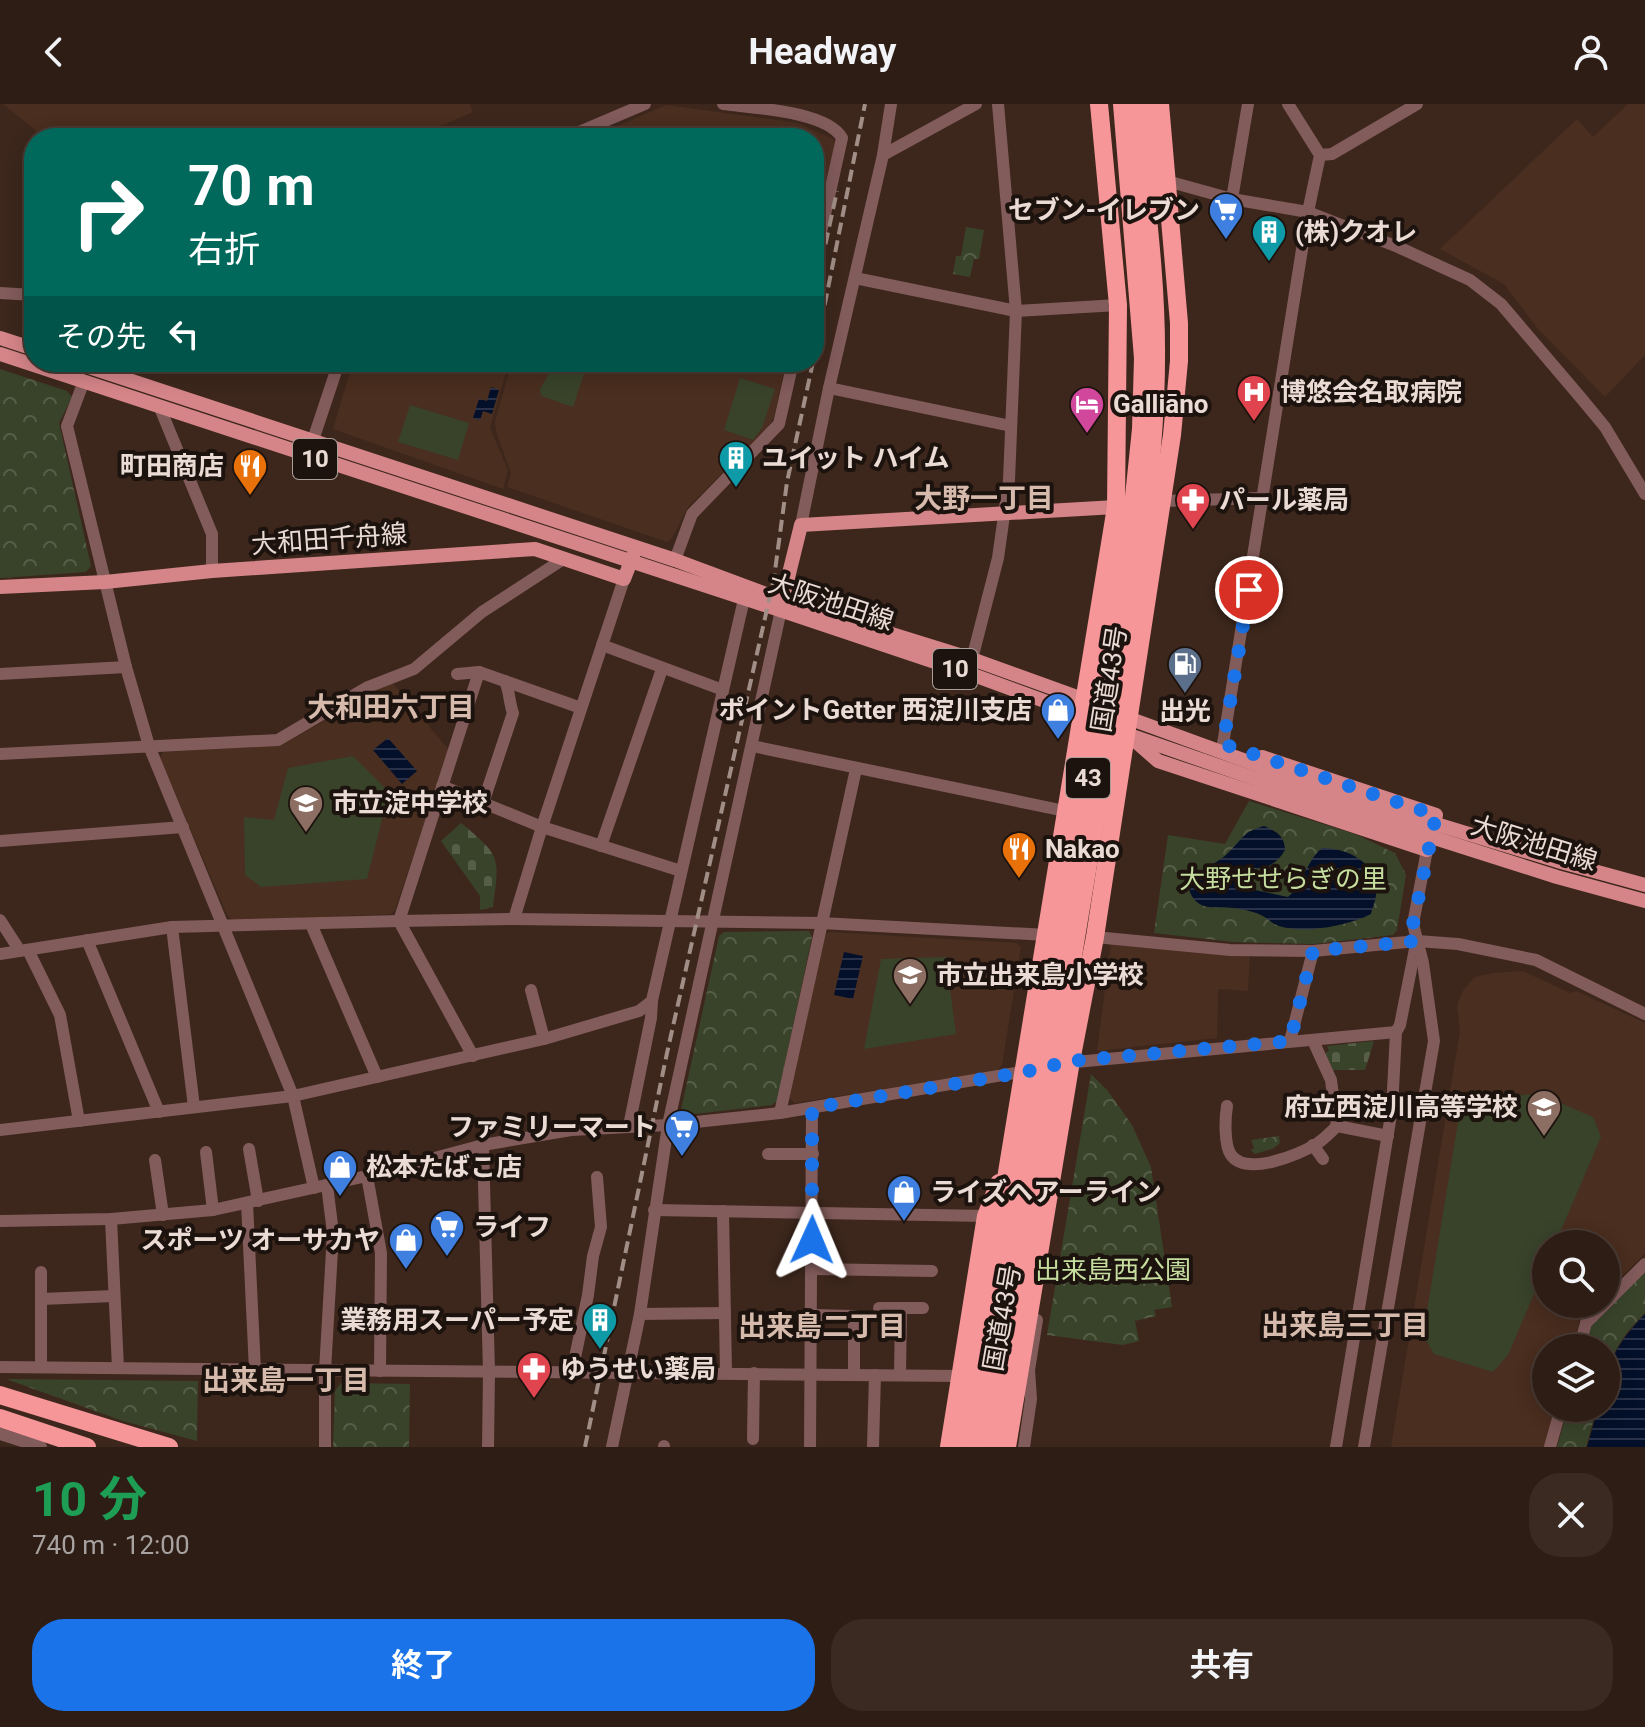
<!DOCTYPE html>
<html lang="ja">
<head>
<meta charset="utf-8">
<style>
	:root { --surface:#2e1d15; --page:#3a2a22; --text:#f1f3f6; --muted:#a7a2a0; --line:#493b34; --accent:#1a73e8 }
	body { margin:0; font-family:Roboto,"Noto Sans JP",sans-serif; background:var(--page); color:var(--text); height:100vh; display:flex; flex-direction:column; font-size:30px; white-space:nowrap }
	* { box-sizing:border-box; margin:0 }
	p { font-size:26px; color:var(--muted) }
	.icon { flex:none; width:44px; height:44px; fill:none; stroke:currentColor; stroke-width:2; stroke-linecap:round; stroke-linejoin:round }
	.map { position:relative; height:1343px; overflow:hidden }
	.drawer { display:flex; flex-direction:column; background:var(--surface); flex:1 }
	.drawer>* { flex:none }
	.banner { position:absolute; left:24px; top:24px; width:800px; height:244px; border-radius:32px; box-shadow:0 4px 20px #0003,0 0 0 2px var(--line); background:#00695c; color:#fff; overflow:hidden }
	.controls { position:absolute; left:1532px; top:1126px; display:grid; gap:16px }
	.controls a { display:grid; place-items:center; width:88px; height:88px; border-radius:50%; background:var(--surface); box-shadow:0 4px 20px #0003,0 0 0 2px var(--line); font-size:40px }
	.pin { position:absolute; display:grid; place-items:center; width:68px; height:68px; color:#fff; margin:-34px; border:4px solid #fff; border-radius:50%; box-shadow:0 2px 8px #0007 }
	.me { position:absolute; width:88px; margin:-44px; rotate:1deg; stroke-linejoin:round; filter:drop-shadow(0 0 6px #0008) }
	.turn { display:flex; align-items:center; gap:28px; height:168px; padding:0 32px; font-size:36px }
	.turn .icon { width:104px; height:104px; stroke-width:2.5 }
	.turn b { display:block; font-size:56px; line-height:68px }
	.then { display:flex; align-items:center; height:76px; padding:0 32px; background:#0003; gap:16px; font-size:30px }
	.round { display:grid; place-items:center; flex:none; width:84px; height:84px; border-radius:32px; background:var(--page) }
	.head { display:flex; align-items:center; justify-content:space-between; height:136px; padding:0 32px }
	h1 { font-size:48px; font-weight:700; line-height:60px; color:#1e9e55 }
	.action { display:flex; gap:16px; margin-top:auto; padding:16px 32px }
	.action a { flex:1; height:92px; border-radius:32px; background:var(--accent); color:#fff; font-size:32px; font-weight:700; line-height:92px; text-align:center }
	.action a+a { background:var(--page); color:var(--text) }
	header { display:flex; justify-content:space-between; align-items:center; height:104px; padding:0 32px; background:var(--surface); font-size:36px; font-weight:700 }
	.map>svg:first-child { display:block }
</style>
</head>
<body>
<header><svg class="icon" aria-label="back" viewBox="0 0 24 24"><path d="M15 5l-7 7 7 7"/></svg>Headway<svg class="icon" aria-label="person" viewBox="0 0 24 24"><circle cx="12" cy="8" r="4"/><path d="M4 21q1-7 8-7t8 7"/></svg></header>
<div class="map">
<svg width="1645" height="1343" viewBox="0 0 1645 1343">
	<defs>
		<pattern id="forest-crowns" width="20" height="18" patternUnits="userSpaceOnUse" patternTransform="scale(2)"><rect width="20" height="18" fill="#39432a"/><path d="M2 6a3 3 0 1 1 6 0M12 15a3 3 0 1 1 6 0" fill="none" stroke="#565e48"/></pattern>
		<pattern id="cemetery-stones" width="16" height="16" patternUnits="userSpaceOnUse" patternTransform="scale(2)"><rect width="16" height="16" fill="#39432a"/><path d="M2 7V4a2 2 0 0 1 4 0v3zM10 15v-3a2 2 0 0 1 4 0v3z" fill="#565e48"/></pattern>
		<pattern id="water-rules" width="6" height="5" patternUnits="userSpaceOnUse" patternTransform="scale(2)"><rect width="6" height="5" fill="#04102a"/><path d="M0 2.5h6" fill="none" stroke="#293248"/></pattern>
	</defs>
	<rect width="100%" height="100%" fill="#3d271c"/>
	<g fill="#4a2e1f">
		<polygon points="3,0 470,0 473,8 413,34 45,34"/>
		<polygon points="1628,0 1645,0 1645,251 1605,293 1538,225 1504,180 1440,145 1577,15 1593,33"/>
		<polygon points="666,1 798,19 833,35 836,41 814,138 814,34 590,34"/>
		<polygon points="353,258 509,258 490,324 508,366 503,385 333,325"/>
		<polygon points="512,258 786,258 774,313 768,324 688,403 672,434 667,438 507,383 511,369 496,328 495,317"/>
		<polygon points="390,576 449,646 395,806 391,810 234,817 227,811 160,654 163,648 282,641 371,590 370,585"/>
		<polygon points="829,828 1016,839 1021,843 1002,961 996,967 795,999 788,993 824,833"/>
		<polygon points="1111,839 1250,848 1248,887 1218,885 1217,934 1097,947"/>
		<polygon points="1523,867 1570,889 1576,887 1645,919 1645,1149 1606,1188 1606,1140 1546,1140 1546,1200 1595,1200 1580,1215 1572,1244 1546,1244 1546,1304 1555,1304 1544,1343 1391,1343 1460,927 1457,900 1464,885 1475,873 1493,869"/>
	</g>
	<g fill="#39432a">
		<polygon points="556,258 588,258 573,303 541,292 540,285"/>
		<polygon points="740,274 775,285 762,324 753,336 724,326"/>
		<polygon points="410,301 469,319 458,356 398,338"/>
		<polygon points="353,652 389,688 367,775 261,783 245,771 244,713 274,716 288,664"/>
		<polygon points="946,853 956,930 864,945 881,855"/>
		<polygon points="1540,990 1593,1013 1601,1033 1555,1140 1546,1140 1546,1162 1508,1251 1493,1268 1434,1250 1423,1231 1462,994"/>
	</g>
	<g fill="url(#forest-crowns)">
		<polygon points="966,123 984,126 979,155 974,155 970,173 953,170 956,152 961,152"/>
		<polygon points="0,265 67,287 72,293 59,319 91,462 86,468 0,474"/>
		<polygon points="1249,697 1355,730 1395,749 1406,771 1397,826 1393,831 1314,840 1234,838 1154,829 1168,731 1225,740"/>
		<polygon points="809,827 812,833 777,997 772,1001 686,1011 681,1006 719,832 724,828"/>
		<polygon points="1091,970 1108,987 1132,1021 1151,1063 1172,1203 1154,1206 1156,1212 1135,1217 1139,1237 1123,1241 1047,1231"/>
		<polygon points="1279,1032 1280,1039 1274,1044 1255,1050 1251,1046 1254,1044 1251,1036"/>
		<path d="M 1645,1167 L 1645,1209 C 1625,1229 1614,1244 1606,1272 L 1606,1244 L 1585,1244 L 1591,1222 Z"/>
		<polygon points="6,1275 198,1277 197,1337 123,1317"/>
		<polygon points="341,1279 410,1280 409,1343 333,1343 335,1287"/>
		<polygon points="1568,1304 1597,1304 1586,1343 1557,1343"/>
	</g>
	<g fill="url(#cemetery-stones)">
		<path d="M 461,719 C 501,752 500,753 493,803 L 480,806 L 480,792 L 441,737 Z"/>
		<polygon points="1374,937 1365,966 1333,966 1325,949 1329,947 1327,942"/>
	</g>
	<g fill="url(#water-rules)">
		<polygon points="491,283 499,286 492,310 483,307 480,316 473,314 479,295 487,297"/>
		<polygon points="388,634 417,667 402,680 373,646"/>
		<path d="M 1264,722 C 1276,727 1285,732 1285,746 C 1276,762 1262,767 1245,763 L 1238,771 L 1239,776 L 1250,780 L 1255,786 L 1288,793 C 1304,780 1306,757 1322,744 C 1349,744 1378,759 1376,790 C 1376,797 1372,804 1371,810 C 1348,822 1304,830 1279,822 C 1273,820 1268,815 1263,812 C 1255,808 1247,806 1239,805 C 1217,800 1196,812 1188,782 C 1200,762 1214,763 1228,749 C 1243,735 1242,728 1264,722 Z"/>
		<polygon points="844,848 863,852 853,895 834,891"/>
		<path d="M 1645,1210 L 1645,1343 L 1587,1343 L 1598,1304 L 1606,1304 C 1606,1259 1614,1242 1645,1210 Z"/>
	</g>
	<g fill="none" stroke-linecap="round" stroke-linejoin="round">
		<g stroke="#825b5b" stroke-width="12">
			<path d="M 723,0 C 752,4 827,7 842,34 L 814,160"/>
			<polyline points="565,34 645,0"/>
			<polyline points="883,51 976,0"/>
			<polyline points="1320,51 1332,50 1417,0"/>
			<polyline points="1167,77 1232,95 1308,108 1398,143 1470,176 1501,200 1581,294 1605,323 1645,390"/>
			<polyline points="1232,95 1248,0"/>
			<polyline points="855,174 1016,207 1118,201"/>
			<polyline points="0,189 34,191"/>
			<polyline points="84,277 67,322 126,563 149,642 293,992 314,1084"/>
			<polyline points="829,284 1011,322"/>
			<polyline points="160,304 212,430 212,467"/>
			<polyline points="310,345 339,258"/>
			<polyline points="1162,397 1263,394"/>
			<polyline points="801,421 829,284 883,51 891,0"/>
			<polyline points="675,456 692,410 779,320 793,258"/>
			<polyline points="602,541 723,586"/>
			<polyline points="972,555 998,454 1009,376 1016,207 998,0"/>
			<polyline points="0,570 126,563"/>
			<polyline points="457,570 479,568 581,604"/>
			<polyline points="1223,640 1308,108 1320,51 1288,0"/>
			<polyline points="752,642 1065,707"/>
			<polyline points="0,650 278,636 368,583 414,565 482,508 565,454"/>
			<polyline points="442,682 542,723 681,767"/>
			<path d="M 483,699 L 513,609 C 509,598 510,589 505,577"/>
			<polyline points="0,737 183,723"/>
			<polyline points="601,742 662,565"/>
			<polyline points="514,815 542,723 624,475"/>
			<polyline points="0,816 20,847"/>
			<polyline points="311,820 377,973"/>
			<polyline points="172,823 194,1003"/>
			<polyline points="1095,833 1230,846 1313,847 1417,837 1458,840 1536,856 1645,910"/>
			<polyline points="87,836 159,1008"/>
			<polyline points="28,846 60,911 79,1017"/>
			<polyline points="0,850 172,823 399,817 514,815 821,819 1047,831"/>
			<polyline points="531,886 544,935"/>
			<polyline points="1290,937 1313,847"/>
			<polyline points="1315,941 1331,976 1337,1022 1388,1032"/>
			<polyline points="473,952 399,817 479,568"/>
			<polyline points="1065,959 1396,928"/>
			<path d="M 1227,1002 C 1225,1014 1224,1041 1231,1051 C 1247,1073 1300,1050 1318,1039 C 1325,1034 1331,1028 1337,1022"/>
			<polyline points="780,1009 856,665"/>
			<polyline points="629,1022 651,914 652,897"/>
			<polyline points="0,1026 293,992 544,935 639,907 652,897 653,892 744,495"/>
			<polyline points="483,1041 489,1268 488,1343"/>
			<polyline points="1313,1041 1323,1055"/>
			<polyline points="249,1045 258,1097"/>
			<polyline points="206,1048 213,1106"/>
			<polyline points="768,1050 813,1050"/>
			<polyline points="155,1056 163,1111"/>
			<polyline points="367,1072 381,1149 380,1267"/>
			<polyline points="247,1099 255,1266"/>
			<polyline points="654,1106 986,1112"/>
			<polyline points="723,1107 726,1268"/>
			<polyline points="111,1115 118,1264"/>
			<polyline points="0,1117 111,1115 213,1106 367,1072 483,1041 571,1026 668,1021 780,1009 1027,967"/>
			<polyline points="812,1165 932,1167"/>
			<polyline points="41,1195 114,1192"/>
			<polyline points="1606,1199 1645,1160"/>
			<polyline points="879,1204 923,1204"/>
			<polyline points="640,1210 725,1209"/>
			<polyline points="813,1211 854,1212 854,1270"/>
			<polyline points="1579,1244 1586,1219 1605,1200"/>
			<polyline points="0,1263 961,1272"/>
			<polyline points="41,1263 41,1168"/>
			<polyline points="572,1268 588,1191 593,1152 601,1123 597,1073"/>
			<polyline points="900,1271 901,1205"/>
			<polyline points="0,1330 41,1343"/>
			<polyline points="753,1335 754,1269"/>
			<polyline points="325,1343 325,1267 333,1129 327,1081"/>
			<polyline points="612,1343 640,1210 668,1021 781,506"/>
			<polyline points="664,1343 664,1342"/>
			<polyline points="810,1343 812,1004"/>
			<polyline points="873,1343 875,1271"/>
			<polyline points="1024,1343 1031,1295 1029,1266 1037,1216"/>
			<polyline points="1336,1343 1392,1005 1396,928 1400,921 1416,840"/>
			<polyline points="1364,1343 1434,937 1423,859 1413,820 1427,746"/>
			<polyline points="1550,1343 1561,1304"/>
		</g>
		<g stroke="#d58588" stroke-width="14">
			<polyline points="0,234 34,245"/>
			<polyline points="0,250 798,512 968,569 1088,613"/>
			<polyline points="74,258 675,456 782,496 972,555 1094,599"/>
			<polyline points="0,483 105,478 212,467 535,445 624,475 633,452"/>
			<polyline points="781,502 801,421 1116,403"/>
			<polyline points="1120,611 1334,689"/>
			<polyline points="1118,627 1331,701"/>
			<polyline points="1134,636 1158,657 1427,746 1436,711 1262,653"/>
		</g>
		<g stroke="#f69699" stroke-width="18">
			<polyline points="1146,0 1156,93"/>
			<polyline points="0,1291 169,1343"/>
			<polyline points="0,1314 87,1343"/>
			<polyline points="949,1343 986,1112 999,1079"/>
			<polyline points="962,1343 1116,403 1118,201 1099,0"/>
			<polyline points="1007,1343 1071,957 1095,833 1172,331 1179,257 1179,219 1160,0"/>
		</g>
		<g stroke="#a18f87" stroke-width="4" stroke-dasharray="12 6" stroke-linecap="butt">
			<polyline points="814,193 837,87"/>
			<polyline points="814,254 865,0"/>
			<polyline points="585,1343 667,949 774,474 787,378 813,258"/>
		</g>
		<g stroke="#d58588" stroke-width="14">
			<polyline points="1334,689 1561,758 1645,781"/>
			<polyline points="1331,701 1557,773 1645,797"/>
		</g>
		<g stroke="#f69699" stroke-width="18">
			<polyline points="977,1343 1132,412 1141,325 1143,254 1122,0"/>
			<path d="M 992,1343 L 1145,415 C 1151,362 1156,309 1156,256 C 1157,171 1144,85 1136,0"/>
		</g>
	</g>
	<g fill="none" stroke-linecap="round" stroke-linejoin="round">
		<polyline stroke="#1a73e8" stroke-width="14" stroke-dasharray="0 25.2" points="812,1136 812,1004 1024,968 1071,957 1290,937 1313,847 1417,837 1413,820 1436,711 1223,640 1249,486"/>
	</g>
	<defs>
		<g id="supermarket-pin" transform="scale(1.8)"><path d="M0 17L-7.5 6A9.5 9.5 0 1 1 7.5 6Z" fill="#3f7fe0" stroke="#1d130e"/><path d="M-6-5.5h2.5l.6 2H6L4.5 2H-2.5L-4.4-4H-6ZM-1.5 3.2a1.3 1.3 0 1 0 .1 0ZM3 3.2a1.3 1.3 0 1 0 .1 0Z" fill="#fff"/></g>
		<g id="building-pin" transform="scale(1.8)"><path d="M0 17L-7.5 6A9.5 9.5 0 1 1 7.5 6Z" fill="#0f9aa8" stroke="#1d130e"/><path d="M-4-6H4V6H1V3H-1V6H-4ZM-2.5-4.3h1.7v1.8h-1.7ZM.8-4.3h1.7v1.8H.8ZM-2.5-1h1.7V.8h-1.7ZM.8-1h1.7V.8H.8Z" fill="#fff"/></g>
		<g id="hospital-pin" transform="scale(1.8)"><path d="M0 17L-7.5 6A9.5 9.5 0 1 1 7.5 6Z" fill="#e0444e" stroke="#1d130e"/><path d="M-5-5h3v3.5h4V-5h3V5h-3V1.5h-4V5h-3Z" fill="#fff"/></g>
		<g id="hotel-pin" transform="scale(1.8)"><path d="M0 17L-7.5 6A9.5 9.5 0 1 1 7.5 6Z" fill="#d1479c" stroke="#1d130e"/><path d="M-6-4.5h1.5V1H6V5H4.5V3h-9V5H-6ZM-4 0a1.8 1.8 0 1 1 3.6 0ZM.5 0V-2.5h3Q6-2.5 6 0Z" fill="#fff"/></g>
		<g id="restaurant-pin" transform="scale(1.8)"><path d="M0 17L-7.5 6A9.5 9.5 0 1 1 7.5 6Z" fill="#e8710a" stroke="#1d130e"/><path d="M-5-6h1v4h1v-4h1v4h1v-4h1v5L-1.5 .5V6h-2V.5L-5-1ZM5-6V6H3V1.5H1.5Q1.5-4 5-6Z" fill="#fff"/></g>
		<g id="pharmacy-pin" transform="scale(1.8)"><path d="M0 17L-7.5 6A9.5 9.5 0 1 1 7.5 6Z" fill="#e0444e" stroke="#1d130e"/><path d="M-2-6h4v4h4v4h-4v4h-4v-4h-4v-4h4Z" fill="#fff"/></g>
		<g id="fuel-pin" transform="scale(1.8)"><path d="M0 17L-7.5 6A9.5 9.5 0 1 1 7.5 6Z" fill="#5c6f8a" stroke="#1d130e"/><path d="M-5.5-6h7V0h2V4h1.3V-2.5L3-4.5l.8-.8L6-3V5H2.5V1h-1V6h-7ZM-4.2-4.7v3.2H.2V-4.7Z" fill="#fff"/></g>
		<g id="shop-pin" transform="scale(1.8)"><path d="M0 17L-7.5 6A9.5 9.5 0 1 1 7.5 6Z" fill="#3f7fe0" stroke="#1d130e"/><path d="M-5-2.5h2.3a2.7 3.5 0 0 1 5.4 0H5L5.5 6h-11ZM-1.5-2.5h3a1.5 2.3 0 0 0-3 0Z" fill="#fff"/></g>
		<g id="school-pin" transform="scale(1.8)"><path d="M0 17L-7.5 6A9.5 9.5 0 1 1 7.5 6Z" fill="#8d6e63" stroke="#1d130e"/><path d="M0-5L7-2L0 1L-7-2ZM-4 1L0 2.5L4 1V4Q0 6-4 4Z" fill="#fff"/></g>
	</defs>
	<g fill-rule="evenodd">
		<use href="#supermarket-pin" x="1226" y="106"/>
		<use href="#building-pin" x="1269" y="128"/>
		<use href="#hospital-pin" x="1254" y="288"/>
		<use href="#hotel-pin" x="1087" y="300"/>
		<use href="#building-pin" x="736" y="354"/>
		<use href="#restaurant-pin" x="250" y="362"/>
		<use href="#pharmacy-pin" x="1193" y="396"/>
		<use href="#fuel-pin" x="1185" y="560"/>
		<use href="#shop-pin" x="1058" y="606"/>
		<use href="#school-pin" x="306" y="699"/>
		<use href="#restaurant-pin" x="1019" y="745"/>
		<use href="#school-pin" x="910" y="871"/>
		<use href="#school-pin" x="1544" y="1003"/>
		<use href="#supermarket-pin" x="682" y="1023"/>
		<use href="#shop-pin" x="340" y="1063"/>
		<use href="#shop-pin" x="904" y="1088"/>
		<use href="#supermarket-pin" x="447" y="1123"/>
		<use href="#shop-pin" x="406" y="1136"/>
		<use href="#building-pin" x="600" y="1216"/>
		<use href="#pharmacy-pin" x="534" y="1265"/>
	</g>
	<g text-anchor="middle" stroke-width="8" stroke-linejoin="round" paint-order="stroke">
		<g fill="#1d130e" stroke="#ac9f99" stroke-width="2">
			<rect x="293" y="335" width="44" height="40" rx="6"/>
			<rect x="933" y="545" width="44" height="40" rx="6"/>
			<rect x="1066" y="654" width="44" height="40" rx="6"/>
		</g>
		<g font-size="24" font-weight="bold" fill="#eadbd4">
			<text x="315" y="363">10</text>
			<text x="955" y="573">10</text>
			<text x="1088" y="682">43</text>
		</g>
		<g font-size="26" font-weight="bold" fill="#eadbd4" stroke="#1d130e" text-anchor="start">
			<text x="1200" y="115" text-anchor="end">セブン-イレブン</text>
			<text x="1295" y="137">(株)クオレ</text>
			<text x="1280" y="297">博悠会名取病院</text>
			<text x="1113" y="309">Galliāno</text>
			<text x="762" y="363">ユイット ハイム</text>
			<text x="224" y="371" text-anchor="end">町田商店</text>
			<text x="1219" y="405">パール薬局</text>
			<text x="1032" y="615" text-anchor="end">ポイントGetter 西淀川支店</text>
			<text x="1185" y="616" text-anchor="middle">出光</text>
			<text x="332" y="708">市立淀中学校</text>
			<text x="1045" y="754">Nakao</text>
			<text x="936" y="880">市立出来島小学校</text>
			<text x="1518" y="1012" text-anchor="end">府立西淀川高等学校</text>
			<text x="656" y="1032" text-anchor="end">ファミリーマート</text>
			<text x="366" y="1072">松本たばこ店</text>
			<text x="930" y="1097">ライズヘアーライン</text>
			<text x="473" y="1132">ライフ</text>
			<text x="380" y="1145" text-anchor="end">スポーツ オーサカヤ</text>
			<text x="574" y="1225" text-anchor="end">業務用スーパー予定</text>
			<text x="560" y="1274">ゆうせい薬局</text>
		</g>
		<g font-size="26" fill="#eadbd4" stroke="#1d130e">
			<text transform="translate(329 435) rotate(-4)" y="9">大和田千舟線</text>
			<text transform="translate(831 498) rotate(18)" y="9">大阪池田線</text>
			<text transform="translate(1109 575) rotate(-81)" y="9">国道43号</text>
			<text transform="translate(1534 739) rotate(17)" y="9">大阪池田線</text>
			<text transform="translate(1002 1214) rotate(-80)" y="9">国道43号</text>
		</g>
		<g font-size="26" fill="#c5dd9f" stroke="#1d130e">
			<text x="1283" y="784">大野せせらぎの里</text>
			<text x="1113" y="1175">出来島西公園</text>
		</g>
		<g font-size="28" font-weight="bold" fill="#d6baac" stroke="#1d130e">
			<text x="984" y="404">大野一丁目</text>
			<text x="391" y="613">大和田六丁目</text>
			<text x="1345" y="1231">出来島三丁目</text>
			<text x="822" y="1232">出来島二丁目</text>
			<text x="286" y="1286">出来島一丁目</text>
		</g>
	</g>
</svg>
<div class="controls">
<a><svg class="icon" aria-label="search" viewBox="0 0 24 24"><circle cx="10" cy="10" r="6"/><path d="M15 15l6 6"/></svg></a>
<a><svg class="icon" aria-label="layers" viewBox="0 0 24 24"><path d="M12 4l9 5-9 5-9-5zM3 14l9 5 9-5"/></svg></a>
</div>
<div class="pin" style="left:1249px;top:486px;background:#d93025"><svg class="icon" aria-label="arrive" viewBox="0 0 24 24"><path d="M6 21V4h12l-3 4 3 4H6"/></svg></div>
<svg class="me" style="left:812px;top:1136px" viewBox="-20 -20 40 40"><path d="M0-17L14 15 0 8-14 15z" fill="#1a73e8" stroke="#fff" stroke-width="4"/></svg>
<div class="banner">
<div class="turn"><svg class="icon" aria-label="right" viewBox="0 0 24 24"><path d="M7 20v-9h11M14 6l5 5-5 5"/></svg><div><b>70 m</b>右折</div></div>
<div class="then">その先<svg class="icon" aria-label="left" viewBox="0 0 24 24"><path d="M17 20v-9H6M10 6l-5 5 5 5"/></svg></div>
</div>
</div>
<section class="drawer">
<div class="head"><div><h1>10 分</h1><p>740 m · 12:00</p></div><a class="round"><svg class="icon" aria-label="close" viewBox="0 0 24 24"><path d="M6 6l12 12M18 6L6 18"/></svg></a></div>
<div class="action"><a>終了</a><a>共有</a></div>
</section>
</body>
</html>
